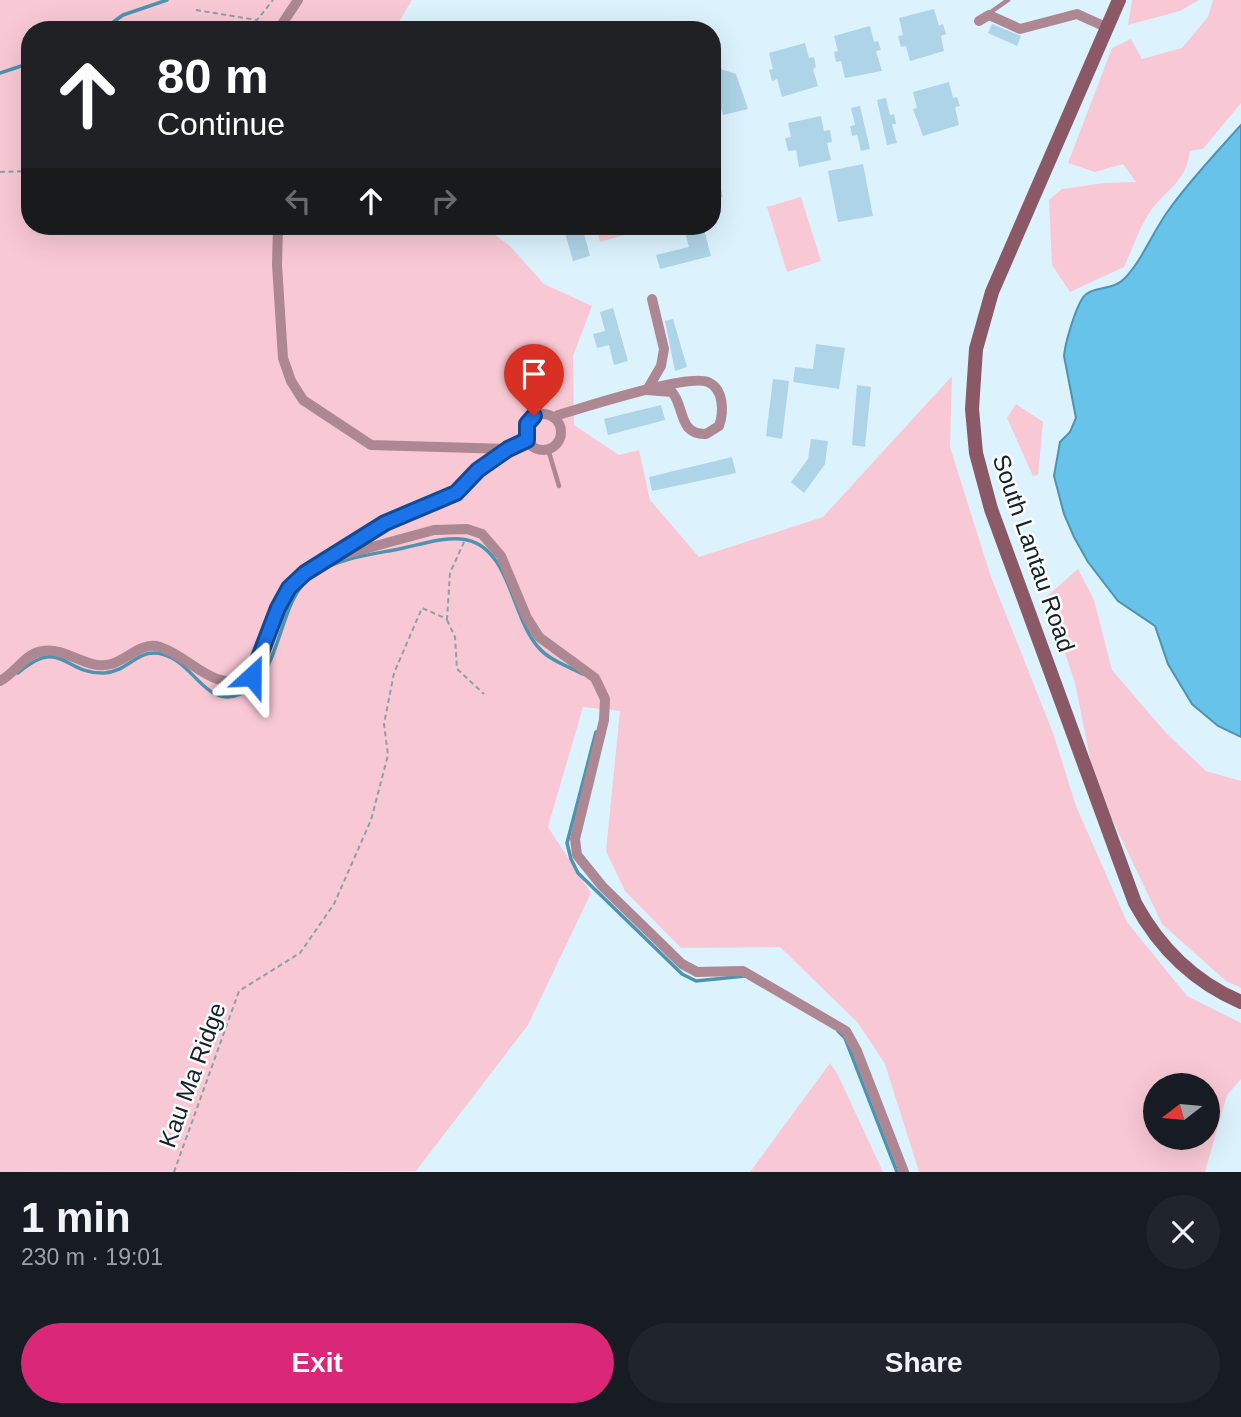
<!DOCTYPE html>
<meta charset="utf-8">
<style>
body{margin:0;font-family:Helvetica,sans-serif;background:#20242c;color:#f1f3f6;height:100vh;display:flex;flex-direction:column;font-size:26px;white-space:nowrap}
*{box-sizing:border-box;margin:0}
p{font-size:23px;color:#9ea1a6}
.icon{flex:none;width:38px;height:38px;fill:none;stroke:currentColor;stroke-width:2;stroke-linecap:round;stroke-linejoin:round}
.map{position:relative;height:1172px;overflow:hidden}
.details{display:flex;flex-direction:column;background:#171b24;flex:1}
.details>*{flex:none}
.guide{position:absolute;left:21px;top:21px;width:700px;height:214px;border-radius:28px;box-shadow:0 7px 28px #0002;background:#202124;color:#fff;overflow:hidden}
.needle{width:46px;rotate:254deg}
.tools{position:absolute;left:1143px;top:1073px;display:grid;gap:14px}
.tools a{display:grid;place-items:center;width:77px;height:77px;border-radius:50%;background:#171b24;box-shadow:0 7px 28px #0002;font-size:35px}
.pin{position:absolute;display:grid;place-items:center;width:60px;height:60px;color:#fff;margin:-72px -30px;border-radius:50% 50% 50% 0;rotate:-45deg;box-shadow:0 0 7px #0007}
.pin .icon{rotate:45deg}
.me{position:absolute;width:77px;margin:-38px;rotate:24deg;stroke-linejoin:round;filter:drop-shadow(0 0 5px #0008)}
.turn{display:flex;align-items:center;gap:24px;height:147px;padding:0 21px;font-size:32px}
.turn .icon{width:91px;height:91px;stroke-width:2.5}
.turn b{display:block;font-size:49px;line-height:60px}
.lanes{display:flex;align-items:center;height:66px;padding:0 21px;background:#0003;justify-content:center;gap:35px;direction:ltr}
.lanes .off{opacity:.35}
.round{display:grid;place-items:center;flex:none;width:74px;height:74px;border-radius:37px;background:#20242c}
.head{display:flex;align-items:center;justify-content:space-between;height:119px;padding:0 21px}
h1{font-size:42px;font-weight:600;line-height:52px}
.action{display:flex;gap:14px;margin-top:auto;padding:14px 21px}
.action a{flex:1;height:80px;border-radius:42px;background:#db2777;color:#fff;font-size:28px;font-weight:600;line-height:80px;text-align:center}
.action a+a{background:#20242c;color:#f1f3f6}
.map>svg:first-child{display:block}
</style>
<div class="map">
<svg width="1241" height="1172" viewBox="0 0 1241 1172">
<rect width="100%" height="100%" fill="#dcf3fe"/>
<g fill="#f8c9d5" fill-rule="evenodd">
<path d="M0,0h412l-18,30h-364v196h453l27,20 34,38 48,22 -19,50 1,69 45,30 20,-5 11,50 49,57 124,-40 129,-141 -2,71 40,127 63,159 23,73 51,116 60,74 54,27v56l-14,16 -22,77h-286l-34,-108 -27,-41 -78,-76 -99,1 -56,-57 -19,-40 14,-140 -37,-4 -35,120 43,66 -63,132 -112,146 -416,1zM1155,1085h53v53h-53z"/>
<polygon points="1132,0 1199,0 1180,11 1128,25"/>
<path d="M1213,0h28v103l-38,46 -13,2c-4,34 -27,39 -42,64 -10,16 -16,35 -24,52l-54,25 -18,-27 -3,-65 13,-11 42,-6 32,-1 -13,-18 -28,8 -27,-9 44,-115 19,-9 11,20 40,-11 26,-31z"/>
<polygon points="801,197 821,261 787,272 767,207"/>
<polygon points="596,226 651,226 652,227 600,242"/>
<polygon points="1016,404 1043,422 1038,475 1033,476 1007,418"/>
<polygon points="1078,569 1094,600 1112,670 1166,733 1206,771 1241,781 1241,988 1226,981 1162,924 1095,783 1075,683 1046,597"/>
<polygon points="830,1063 838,1075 883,1172 750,1172"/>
</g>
<path fill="#68c3ea" stroke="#4e93b0" stroke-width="2" d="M1241,125v612l-23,-11 -26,-22 -24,-40 -13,-38 -37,-25 -30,-39 -14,-25 -10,-23 -10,-38 6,-34 10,-10 6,-14 -12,-62c1,-13 11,-46 18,-57 8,-14 31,-8 42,-20 18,-18 28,-46 44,-68 22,-31 48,-58 73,-86z"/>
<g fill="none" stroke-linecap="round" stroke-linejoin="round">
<g stroke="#4e93b0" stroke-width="3.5">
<polyline points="102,30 123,15 167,0"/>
<polyline points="0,73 30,63"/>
<path d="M18,673c44,-37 44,1 86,0 27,-1 36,-32 68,-15 24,12 37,50 69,36 43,-19 35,-95 73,-120 23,-15 53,-19 80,-24 23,-4 51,-15 73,-10 43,9 45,78 71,107 11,13 29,19 45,27"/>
<polyline points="596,732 567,843 571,859 578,873 682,974 696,981 745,976"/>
<polyline points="838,1031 845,1038 897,1172"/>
</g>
</g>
<g fill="#aed4e7">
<polygon points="934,9 939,26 943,24 946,34 941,36 944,51 910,61 906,46 901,47 898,36 903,35 899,18"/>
<polygon points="992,24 1021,36 1017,46 988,33"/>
<polygon points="870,26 874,42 878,41 881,50 876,51 882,71 845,78 841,61 836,62 834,52 838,51 834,36"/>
<polygon points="805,43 809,58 814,57 816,67 813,69 818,86 782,97 777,79 772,81 769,70 773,69 769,53"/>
<polygon points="718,68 736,74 748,109 723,115 717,95 712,97 712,70"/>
<polygon points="949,82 953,98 957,97 960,106 955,107 959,125 923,136 913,109 917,108 913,92"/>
<polygon points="886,98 890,115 894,114 896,124 892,124 897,143 887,145 877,100"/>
<polygon points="860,106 870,149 861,151 857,135 852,136 850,126 855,125 851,108"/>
<polygon points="821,116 824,131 830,130 832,142 827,143 831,160 799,167 796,150 788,151 785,138 791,137 788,123"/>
<polygon points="863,164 873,216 838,222 828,171"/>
<polygon points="715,167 723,197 712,200 712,168"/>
<polygon points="563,226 582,226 590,256 573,261"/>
<polygon points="683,226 703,226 711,256 660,269 656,255 689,247"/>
<polygon points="613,308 628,361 614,365 609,345 597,348 593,334 605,331 600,312"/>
<polygon points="673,319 687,367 675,371 665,321"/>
<polygon points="816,344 845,348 839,389 793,382 795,367 813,369"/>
<polygon points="773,379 789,381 782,439 766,436"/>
<polygon points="857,385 871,387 865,447 852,445"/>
<polygon points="661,405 665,420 608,435 604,419"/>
<polygon points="811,439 828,441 825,464 804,493 791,482 808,459"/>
<polygon points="732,457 736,473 652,491 649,477"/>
</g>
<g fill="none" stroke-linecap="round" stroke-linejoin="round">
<g stroke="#8c9fa8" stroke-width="2" stroke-dasharray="5 3.5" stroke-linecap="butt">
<polyline points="196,10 257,20 273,0"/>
<polyline points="0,172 30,171"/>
<polyline points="447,620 455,637 457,669 484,694"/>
<polyline points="174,1172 239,991 300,953 334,904 371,820 388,755 384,724 394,673 422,608 447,619 450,573 464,542"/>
</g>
<g stroke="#ad8892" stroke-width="4.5">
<polyline points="988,14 1008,0"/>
<polyline points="548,449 559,486"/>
<polyline points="336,552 385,523 456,493 478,470 504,452"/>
</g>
<g stroke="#ad8892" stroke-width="10">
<polyline points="979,21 989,15 1020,29 1077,14 1108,28"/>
<polyline points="278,30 298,0"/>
<polyline points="278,226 277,265 283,358 291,381 303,400 371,445 508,449 527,440"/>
<polyline points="647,390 661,366 664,349 652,299"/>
<circle cx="543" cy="432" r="18"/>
<path d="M555,418l3,-3c25,-7 130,-42 150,-33 16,7 16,30 11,44l-13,8c-28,1 -21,-27 -34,-42l-25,-2"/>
<path d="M0,681c16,-8 25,-28 43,-30 24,-4 44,20 68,13 16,-4 31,-23 49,-17 35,12 51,47 92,29l26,-68 11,-20 35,-28 110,-30 33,-1 15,5 19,22 26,62 12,19 56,41 10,21 -1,21 -29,119 2,16 25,31 80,78 15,8 46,-1 103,60 11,20 47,121"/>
</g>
<path stroke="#8b5866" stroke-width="14" d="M1119,0l-127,292 -16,57 -4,60 4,44 15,56 144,394c24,44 59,79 106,99"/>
</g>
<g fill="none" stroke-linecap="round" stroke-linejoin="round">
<g stroke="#114b97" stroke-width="18">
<polyline id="route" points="252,676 278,608 289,588 305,573 385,523 456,493 478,470 508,449 527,440 527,424 534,416"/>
</g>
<use href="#route" stroke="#1a73e8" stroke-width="12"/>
</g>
<g text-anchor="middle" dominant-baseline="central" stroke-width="5" stroke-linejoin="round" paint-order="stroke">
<g font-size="24" fill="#132228" stroke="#fcfcfc">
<text transform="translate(1034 553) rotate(71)">South Lantau Road</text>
<text transform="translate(192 1075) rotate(-70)">Kau Ma Ridge</text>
</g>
</g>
</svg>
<div class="tools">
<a><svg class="needle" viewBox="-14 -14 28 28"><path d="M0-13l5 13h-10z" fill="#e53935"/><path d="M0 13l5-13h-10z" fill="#9ea1a6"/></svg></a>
</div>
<div class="pin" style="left:534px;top:416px;background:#d93025"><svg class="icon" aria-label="arrive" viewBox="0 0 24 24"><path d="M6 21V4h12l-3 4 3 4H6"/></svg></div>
<svg class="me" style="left:252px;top:676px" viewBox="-20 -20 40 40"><path d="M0-17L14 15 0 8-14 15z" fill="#1a73e8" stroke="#fff" stroke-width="4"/></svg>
<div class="guide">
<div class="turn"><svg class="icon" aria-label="ahead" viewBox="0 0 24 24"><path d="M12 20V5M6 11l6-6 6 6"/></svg><div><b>80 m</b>Continue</div></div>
<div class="lanes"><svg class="icon off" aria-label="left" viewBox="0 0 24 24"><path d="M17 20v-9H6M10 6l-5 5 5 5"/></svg><svg class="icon" aria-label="ahead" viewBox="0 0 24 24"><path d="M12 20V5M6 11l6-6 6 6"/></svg><svg class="icon off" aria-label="right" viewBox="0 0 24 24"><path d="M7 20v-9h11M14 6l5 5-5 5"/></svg></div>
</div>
</div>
<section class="details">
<div class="head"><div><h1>1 min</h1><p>230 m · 19:01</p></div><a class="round"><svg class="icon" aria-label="close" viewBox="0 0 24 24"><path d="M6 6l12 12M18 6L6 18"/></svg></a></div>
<div class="action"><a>Exit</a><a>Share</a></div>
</section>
